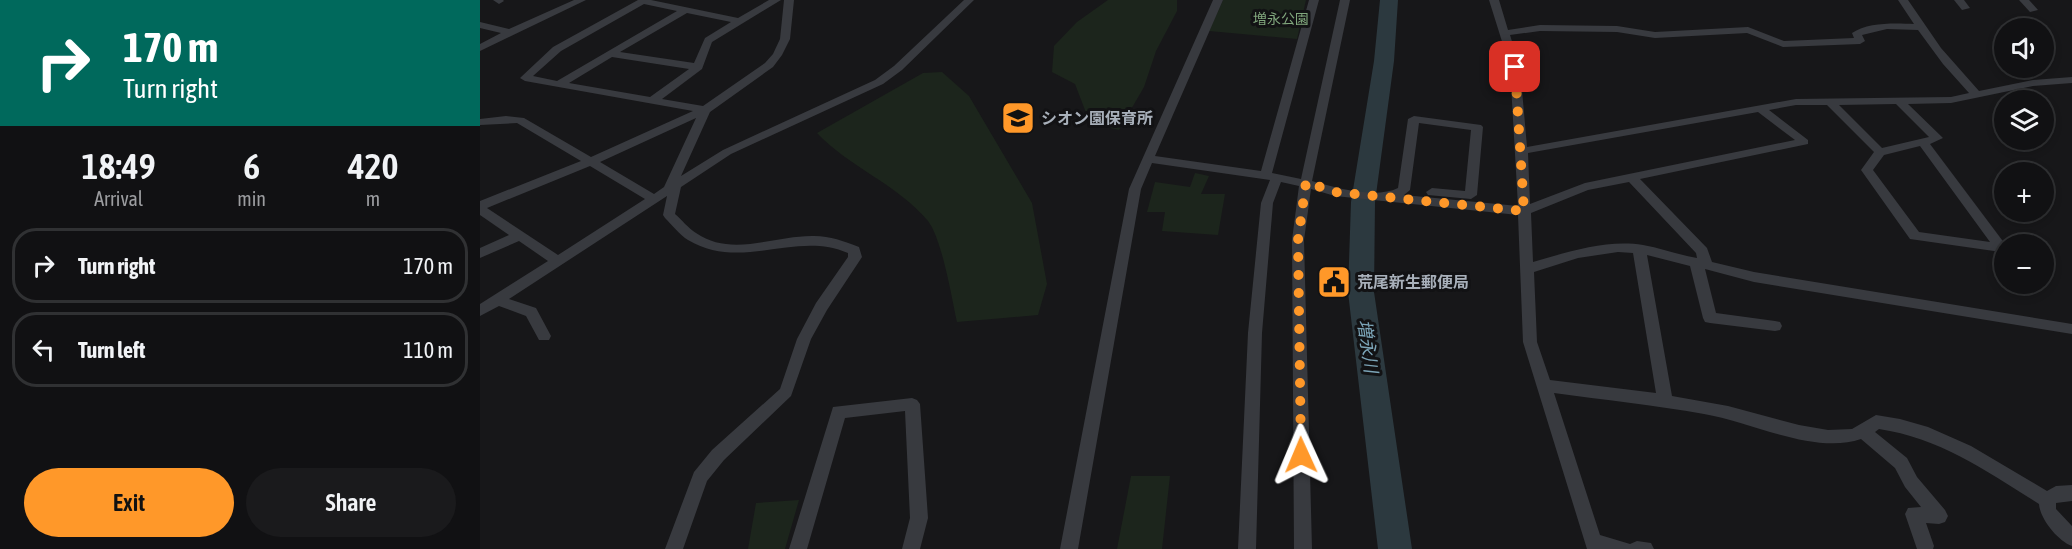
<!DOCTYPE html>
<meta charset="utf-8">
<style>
body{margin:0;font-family:"Asap Condensed","Noto Sans JP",sans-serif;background:#1a1a1c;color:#f1f3f6;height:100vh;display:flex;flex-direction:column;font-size:22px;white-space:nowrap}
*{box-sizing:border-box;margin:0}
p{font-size:20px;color:#9c9da0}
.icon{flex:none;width:33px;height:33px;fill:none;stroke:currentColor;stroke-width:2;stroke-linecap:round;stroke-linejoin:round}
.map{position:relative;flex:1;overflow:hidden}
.details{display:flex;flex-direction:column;background:#111113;width:480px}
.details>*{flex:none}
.guide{background:#00695c;color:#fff;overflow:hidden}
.controls{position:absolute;left:1514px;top:18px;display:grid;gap:12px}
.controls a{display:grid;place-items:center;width:60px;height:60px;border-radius:50%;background:#111113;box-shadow:0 3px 9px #0003,0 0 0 2px #303133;font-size:30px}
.pin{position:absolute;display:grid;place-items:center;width:51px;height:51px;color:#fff;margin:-26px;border-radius:12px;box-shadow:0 3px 9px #0006}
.me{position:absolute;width:66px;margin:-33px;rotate:359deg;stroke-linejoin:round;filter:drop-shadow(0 0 4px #0008)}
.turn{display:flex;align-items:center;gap:21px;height:126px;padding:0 24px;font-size:27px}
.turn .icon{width:78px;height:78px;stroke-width:2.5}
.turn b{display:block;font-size:42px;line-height:51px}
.eta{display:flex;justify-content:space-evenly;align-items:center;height:102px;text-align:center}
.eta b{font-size:36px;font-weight:600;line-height:42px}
.action{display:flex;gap:12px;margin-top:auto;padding:12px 24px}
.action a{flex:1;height:69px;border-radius:36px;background:#ff9829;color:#111;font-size:24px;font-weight:600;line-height:69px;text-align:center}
.action a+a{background:#1a1a1c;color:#f1f3f6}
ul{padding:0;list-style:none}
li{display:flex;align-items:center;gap:18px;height:75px;margin:0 12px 9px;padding:0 12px;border:3px solid #303133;border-radius:24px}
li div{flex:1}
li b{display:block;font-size:22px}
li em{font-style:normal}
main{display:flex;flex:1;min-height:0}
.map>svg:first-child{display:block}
</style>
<main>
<section class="details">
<div class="guide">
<div class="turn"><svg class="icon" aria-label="right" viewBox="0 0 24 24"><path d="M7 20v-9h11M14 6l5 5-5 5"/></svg><div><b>170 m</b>Turn right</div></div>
</div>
<div class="eta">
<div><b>18:49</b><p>Arrival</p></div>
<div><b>6</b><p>min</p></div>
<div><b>420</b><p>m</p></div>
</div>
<ul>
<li><svg class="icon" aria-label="right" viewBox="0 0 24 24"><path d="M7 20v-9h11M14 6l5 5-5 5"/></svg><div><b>Turn right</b></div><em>170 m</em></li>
<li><svg class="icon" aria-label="left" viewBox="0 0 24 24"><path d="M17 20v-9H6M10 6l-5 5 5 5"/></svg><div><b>Turn left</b></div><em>110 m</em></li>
</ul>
<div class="action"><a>Exit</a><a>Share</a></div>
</section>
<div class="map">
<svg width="1592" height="549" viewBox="0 0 1592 549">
<rect width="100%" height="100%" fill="#171719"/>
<g fill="#1c251c">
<polygon points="628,0 697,0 697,11 676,51 664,87 639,130 610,123 595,84 572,72 574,46 597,22"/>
<polygon points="743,0 826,0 817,39 729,31"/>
<path d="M462,72l27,24 63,107 15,81 -9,31 -81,7c-5,-23 -15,-83 -29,-101 -31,-37 -79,-54 -111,-88l106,-60z"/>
<polygon points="715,173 729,176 721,194 745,194 738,235 682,231 685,212 667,212 675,182 710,187"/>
<polygon points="651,476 690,476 682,549 637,549"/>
<polygon points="319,500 305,549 268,549 276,503"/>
</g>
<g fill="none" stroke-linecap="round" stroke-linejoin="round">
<polygon fill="#2c393f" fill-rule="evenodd" points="900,0 918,0 914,61 895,202 894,292 932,549 898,549 868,292 871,202 894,61"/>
<g fill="#383a3f" fill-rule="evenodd">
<polygon points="13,0 23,0 24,1 19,4"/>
<polygon points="94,0 106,0 0,51 0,44 21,33 0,28 0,22 29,29"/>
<path d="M158,0h13l87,18 31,-18h12l-69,42 -10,27 -40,30 41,7 62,-43 8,-9 7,-15 4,-39h10l-4,39 -8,16 -9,12 -63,45 -29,64 42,-26 152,-70 19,-14 70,-66h10l-72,70 -19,14 -152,70 -50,33 -6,27c7,6 13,14 21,19 36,25 79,2 118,3 17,0 29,5 45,11l3,10 -35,53 -16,29 -20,57 -67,64 -17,21 -24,68h-18l29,-77 18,-22 68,-61 17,-50 19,-36 32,-46v-4c-53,-23 -106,19 -160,-13 -8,-5 -16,-15 -23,-22l-2,-3 4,-19 -158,103 27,9 15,28 -2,4h-10l-13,-24 -27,-10 -19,10v-12l68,-43 -29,-20 -39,17v-10l29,-13 -29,-20v-14l101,-40 -64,-38 -37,2v-6l26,-3 18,2 67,39 102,-46 -168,-30 -5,-3 33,-31zM164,4l33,7 -120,70 -24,-5 28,-25zM207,13l44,9 -26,16 -11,25 -74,-11zM132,57l77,12 -39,28 -81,-14zM216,118l-32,69 -10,7 -54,-32zM110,166l55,33 -87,56 -71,-47z"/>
<path d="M733,0h10l-68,156 106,15 48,-171h10l-47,173 29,6 39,-179h10l-38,181c24,7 64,18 86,7l10,-69 6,-3 67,9 2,2 -6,68 -6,4 -43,-4 -2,-3 6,-4 33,3 6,-61 -52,-7 -9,67 -6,5 114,11 -8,-139 -21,-67h10l9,30 32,-5 77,1 38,6 93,-5 36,14 70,-3 -2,-5c16,-11 43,-10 62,-9l-16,-24h10l33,48 38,43 54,-11 39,-3v6l-39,3 -82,17 -43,1 35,34 -13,6 75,100 -1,8h-3l-91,-13 -49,-69 13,-18 -47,-47h-31l-27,5 39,30v4l-168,35 67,69 5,14 42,10 318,52v10l-318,-52 -49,-13 11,44 59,8 5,1 2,4 -2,4 -5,1 -65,-8 -5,-1 -2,-4 -13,-52 -43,-11 25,141 56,10 71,19 29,5 24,-1 24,-14 24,4 28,8 43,19 76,45 9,-5 16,-1v16l-16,2v6l16,17v20c-14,-5 -32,-27 -33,-42 -51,-32 -99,-66 -160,-75l-4,3 32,26 10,19 28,33 3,6 -3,6 -6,2 -13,-1 8,23 -1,3h-16l-12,-35 3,-6 13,-1 -16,-20 -10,-19 -34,-29c-46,16 -110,-17 -157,-25 -50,-9 -100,-14 -150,-21l46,142 30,9 7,-3 14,2 3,6h-67l-64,-207 -5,-127 -183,-19 -24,-7 -7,51 8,309h-18l-2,-309 7,-54 -18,-4 -8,21 -11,130 -6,216h-18l10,-216 13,-130 9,-23 -118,-17 -11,26 -63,360h-18l69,-360zM1407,29l31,1 25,34 26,29 -18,4 -155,2 -269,48 -7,-80 -10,-32 30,-4 77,1 38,6 92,-5 36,14 77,-3 5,-3 -3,-6zM1416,104l33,33 -47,11 -43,-43zM1278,112l37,28 -210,43 -55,21 -2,-51zM1440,146l70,96 -71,-10 -46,-62 11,-15zM1149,182l67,71 1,5c-18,-3 -36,-10 -54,-13 -36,-6 -75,7 -110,17l-2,-49 57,-23zM1138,252l15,1 23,140 -106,-13 -13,-38 -3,-70 44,-14z"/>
<polygon points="1474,0 1484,0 1490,8 1482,10"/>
<polygon points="1539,0 1549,0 1558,10 1550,12"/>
<polygon points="432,398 437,400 440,404 448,518 440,549 422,549 430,518 425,411 365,418 327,549 309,549 353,407"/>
</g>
</g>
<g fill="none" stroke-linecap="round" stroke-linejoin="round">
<polyline stroke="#ff9829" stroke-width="10" stroke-dasharray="0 18" points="821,455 818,240 826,182 855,192 1044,211 1035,67"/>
</g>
<defs>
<g id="school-square" transform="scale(1.725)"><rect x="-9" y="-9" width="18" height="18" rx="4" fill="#ff9829" stroke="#121214"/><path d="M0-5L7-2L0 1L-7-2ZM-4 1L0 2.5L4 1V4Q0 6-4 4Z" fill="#111"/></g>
<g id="civic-square" transform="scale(1.725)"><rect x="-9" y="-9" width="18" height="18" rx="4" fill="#ff9829" stroke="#121214"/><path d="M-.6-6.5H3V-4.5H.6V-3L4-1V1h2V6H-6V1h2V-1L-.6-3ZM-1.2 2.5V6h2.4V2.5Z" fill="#111"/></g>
</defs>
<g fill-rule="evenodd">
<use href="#school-square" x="538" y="118"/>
<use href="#civic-square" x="854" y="282"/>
</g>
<g text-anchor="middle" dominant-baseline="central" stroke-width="6" stroke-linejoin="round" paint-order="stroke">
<g font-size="14" fill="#81a77d" stroke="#121214">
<text x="801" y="19">増永公園</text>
</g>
<g font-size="16" font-weight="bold" fill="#a8b0ba" stroke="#121214" text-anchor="start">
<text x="561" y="118">シオン園保育所</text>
<text x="877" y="282">荒尾新生郵便局</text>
</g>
<g font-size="18" font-style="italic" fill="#7ca5b8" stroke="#121214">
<text transform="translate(888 346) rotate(82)">増永川</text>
</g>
</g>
</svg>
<div class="controls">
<a><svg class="icon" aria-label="sound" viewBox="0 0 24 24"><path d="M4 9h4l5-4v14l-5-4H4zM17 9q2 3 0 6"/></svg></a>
<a><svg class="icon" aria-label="layers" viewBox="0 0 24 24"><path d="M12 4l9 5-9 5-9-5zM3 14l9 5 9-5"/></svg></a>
<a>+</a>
<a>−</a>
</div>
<div class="pin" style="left:1035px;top:67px;background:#d93025"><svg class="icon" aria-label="arrive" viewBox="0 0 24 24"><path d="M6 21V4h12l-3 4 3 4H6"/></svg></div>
<svg class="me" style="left:821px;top:455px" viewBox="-20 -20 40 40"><path d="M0-17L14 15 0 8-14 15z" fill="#ff9829" stroke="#fff" stroke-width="4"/></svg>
</div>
</main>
